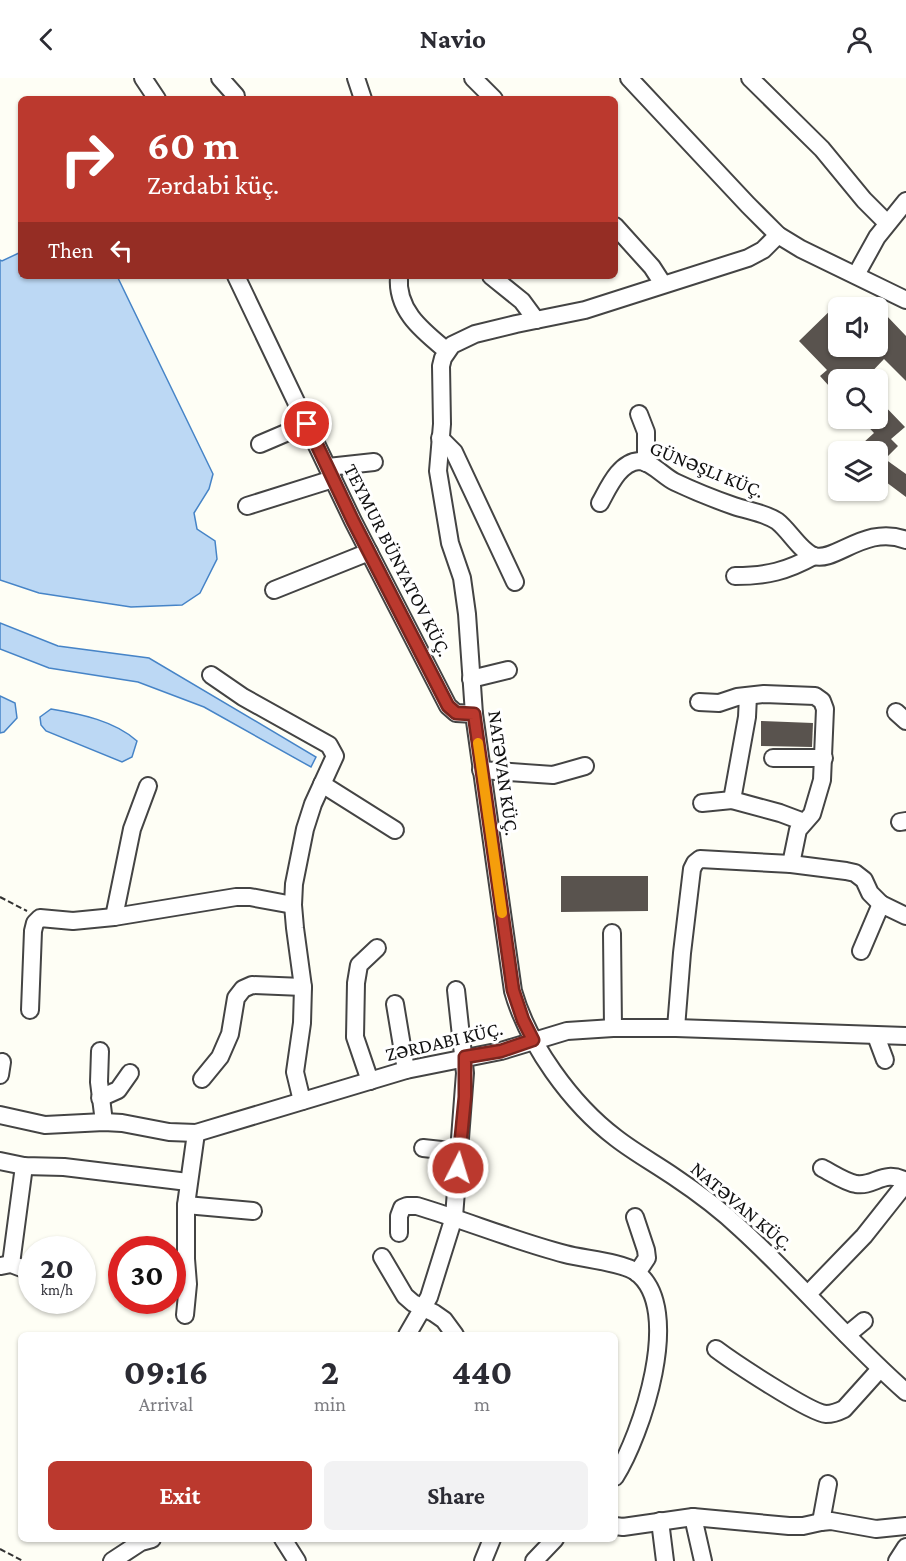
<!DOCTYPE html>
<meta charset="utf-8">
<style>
body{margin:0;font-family:"Crimson Pro",serif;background:#f2f2f3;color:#2b2b33;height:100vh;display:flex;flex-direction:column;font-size:22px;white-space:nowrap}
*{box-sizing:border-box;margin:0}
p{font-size:20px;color:#7c7c81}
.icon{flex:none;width:33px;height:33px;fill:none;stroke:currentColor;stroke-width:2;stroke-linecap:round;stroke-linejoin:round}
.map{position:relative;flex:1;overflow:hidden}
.side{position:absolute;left:18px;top:1254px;width:600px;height:210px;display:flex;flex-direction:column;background:#fff;border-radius:9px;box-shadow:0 2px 4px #0004}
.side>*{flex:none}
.hud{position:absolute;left:18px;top:18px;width:600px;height:183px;border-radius:9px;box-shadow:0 2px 4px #0004;background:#bb392e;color:#fff;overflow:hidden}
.controls{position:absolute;left:828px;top:219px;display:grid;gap:12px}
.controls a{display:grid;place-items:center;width:60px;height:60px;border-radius:9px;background:#fff;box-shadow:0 2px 4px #0004;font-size:30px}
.speed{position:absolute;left:18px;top:1158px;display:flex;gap:12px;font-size:30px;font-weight:700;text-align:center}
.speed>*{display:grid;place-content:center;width:78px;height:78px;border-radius:50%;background:#fff;box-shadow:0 2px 4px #0004;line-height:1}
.speed small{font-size:15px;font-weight:400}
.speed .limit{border:9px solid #d22;background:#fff;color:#111}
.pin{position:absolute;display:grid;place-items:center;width:51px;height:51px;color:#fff;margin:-26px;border:3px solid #fff;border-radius:50%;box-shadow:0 2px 6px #0007}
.me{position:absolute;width:66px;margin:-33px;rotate:5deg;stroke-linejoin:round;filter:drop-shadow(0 0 4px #0008)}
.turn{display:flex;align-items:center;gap:21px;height:126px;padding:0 30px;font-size:27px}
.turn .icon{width:78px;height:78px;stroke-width:2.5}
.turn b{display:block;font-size:42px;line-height:51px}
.then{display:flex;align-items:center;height:57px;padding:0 30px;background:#0003;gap:12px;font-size:22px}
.eta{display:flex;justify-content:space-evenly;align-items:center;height:102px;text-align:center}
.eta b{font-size:36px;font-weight:700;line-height:42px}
.primary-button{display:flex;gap:12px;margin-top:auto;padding:12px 30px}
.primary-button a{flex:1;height:69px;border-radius:9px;background:#bb392e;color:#fff;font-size:24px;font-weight:700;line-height:69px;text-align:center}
.primary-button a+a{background:#f2f2f3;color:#2b2b33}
header{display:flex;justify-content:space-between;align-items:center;height:78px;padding:0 30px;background:#fff;font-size:27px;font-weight:700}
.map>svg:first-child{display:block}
</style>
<header><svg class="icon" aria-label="back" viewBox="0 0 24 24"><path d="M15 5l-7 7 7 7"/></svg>Navio<svg class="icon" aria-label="person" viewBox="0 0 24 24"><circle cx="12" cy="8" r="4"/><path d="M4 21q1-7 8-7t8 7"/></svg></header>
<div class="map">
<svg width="906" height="1483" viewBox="0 0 906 1483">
<rect width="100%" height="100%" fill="#fefef5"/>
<g fill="#bcd8f4" stroke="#4684c7" stroke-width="1.5">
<polygon points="21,174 21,198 117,198 213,396 209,411 194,435 197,451 215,463 217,481 200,515 182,527 131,529 39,515 0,502 0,182 2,183"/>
<polygon points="0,545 58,568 149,580 316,679 311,689 204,629 138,604 49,590 0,571"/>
<polygon points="0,618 15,625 17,640 4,654 0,655"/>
<path d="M51,631c30,5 64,12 86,32l-5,16 -10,5 -76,-31 -5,-6 -1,-8z"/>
</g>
<g fill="#59534e">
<polygon points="838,225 838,268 878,268 878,243 885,236 906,258 906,303 884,281 864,302 838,302 838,318 820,298 827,292 799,263"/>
<polygon points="878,321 905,349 891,361 898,368 885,381 906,396 906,419 878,398 878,374 853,374 874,355 860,340 878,340"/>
<polygon points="761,643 813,645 812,669 761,668"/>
<polygon points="561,798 648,798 648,833 561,834"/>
</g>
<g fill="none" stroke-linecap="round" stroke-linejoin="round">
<g stroke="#444" stroke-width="20">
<g id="minor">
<polyline points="143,0 157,21"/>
<polyline points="220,0 236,18"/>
<polyline points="356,0 363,21"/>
<polyline points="473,0 494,21"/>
<polyline points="629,0 748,127 778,157 801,171 906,222"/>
<polyline points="750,0 822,71 864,122 887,145"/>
<polyline points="615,148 652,189 663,206"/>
<path d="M778,157l-15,15 -15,8 -163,52 -69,14 -41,10 -23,11 -9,13 -2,8 1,58 -4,47 12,72 12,35 5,36 7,100 39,277c15,53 58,113 103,147 18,14 38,25 57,38 24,16 47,33 68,53 57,52 107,112 165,163"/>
<polyline points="856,197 877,159 906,123"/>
<polyline points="236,198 353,443 448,628 456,635 474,636"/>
<path d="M399,198c-3,35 24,55 48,75"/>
<polyline points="491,198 522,223 536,242"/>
<polyline points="639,336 646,354 646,385"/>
<polyline points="440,360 454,374 515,504"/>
<polyline points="260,366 307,346"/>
<polyline points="328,389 374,384"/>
<path d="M600,425c8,-14 19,-41 39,-42 12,0 25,16 36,21 19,9 39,17 59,24 15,5 31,7 43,15 12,9 24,31 37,35 21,7 52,-32 92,-16"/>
<polyline points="247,428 333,401"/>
<path d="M735,498c32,0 52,-5 79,-20"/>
<polyline points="274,512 369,474"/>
<polyline points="211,597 243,619 329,667 335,678 313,726 305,751 294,806 293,827 295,850 303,909 302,945 295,994 302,1023"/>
<polyline points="471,601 508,592"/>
<polyline points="748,618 747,639 732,722 780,735 804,744"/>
<polyline points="699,624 719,625 737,619 764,616 815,618 822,623 825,631 822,702 812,736 798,752 791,786"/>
<polyline points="896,634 906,643"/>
<polyline points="773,680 824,680"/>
<polyline points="481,692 553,697 585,688"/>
<polyline points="322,706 395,752"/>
<polyline points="702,725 732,722"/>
<polyline points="900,744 906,743"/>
<polyline points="114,839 132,751 148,708"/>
<polyline points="612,855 613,950"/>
<polyline points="861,873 881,826 906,838"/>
<polyline points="395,926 406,992"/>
<polyline points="30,932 33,853 35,845 40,840 73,843 114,839 236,819 250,819 293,827"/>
<polyline points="676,950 682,875 692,791 695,785 700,781 791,786 846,793 855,795 864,802 870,815 881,826"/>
<polyline points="876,958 885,982"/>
<polyline points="100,973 99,1004 104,1044"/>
<polyline points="0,997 2,984"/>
<polyline points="202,1001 220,979 230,956 236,920 243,911 252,907 303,909"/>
<polyline points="370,1003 355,959 356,905 359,887 377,870"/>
<polyline points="100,1020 118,1012 130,995"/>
<polyline points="0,1037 45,1047 104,1044 122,1045 169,1054 196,1055 406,992 501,973 567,953 613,950 676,950 906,958"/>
<polyline points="423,1070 460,1074"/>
<polyline points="0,1083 24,1088 64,1089 188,1104"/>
<path d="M822,1090c10,5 23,14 34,16 19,3 27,-15 50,-3"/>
<polyline points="186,1127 253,1133"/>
<polyline points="635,1139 646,1172 647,1180 637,1195"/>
<path d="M399,1155v-17l3,-8 5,-2h10c50,15 98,35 148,48 18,5 57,8 71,18 49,36 5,164 -21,205"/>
<polyline points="382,1179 405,1218 413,1225 434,1235 444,1242 455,1257"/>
<polyline points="11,1186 24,1088"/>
<polyline points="1,1188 11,1186 32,1194"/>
<polyline points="808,1216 864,1158 906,1105"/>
<polyline points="185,1237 188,1206 186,1181 186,1127 196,1055"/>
<polyline points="407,1257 429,1219 454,1139 465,995 456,912"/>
<polyline points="847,1257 864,1243"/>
<path d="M716,1271c16,12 94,64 110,65 7,0 12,-2 18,-5l36,-40"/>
<polyline points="693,1439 703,1483"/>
<polyline points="660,1443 665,1483"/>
<polyline points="821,1444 828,1406"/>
<polyline points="615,1448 623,1449 693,1439 789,1448 803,1448 821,1444 831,1443 876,1451 906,1448"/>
<polyline points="283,1461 297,1483"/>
<polyline points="112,1483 141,1464 152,1461"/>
<polyline points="483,1483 492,1461"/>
<polyline points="534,1483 555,1461"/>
<polyline points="897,1483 906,1469"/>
</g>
</g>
<g stroke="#333" stroke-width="2" stroke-dasharray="6 3" stroke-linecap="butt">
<polyline points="0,819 27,833"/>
<polyline points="0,1471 23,1483"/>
</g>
<use href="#minor" stroke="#fff" stroke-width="16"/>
</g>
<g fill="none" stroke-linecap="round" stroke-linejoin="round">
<g stroke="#7a251e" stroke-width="15">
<polyline id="route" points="307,346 353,443 448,628 456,635 474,636 513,912 523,942 533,962 501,973 465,979 465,1019 458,1090"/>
</g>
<use href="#route" stroke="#bb392e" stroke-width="10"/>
<polyline stroke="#f59e0b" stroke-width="10" points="478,665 502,835"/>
</g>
<g text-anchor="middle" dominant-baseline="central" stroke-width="6" stroke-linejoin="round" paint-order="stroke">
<g font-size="20" fill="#111" stroke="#fff">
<text transform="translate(707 391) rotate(22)">GÜNƏŞLI KÜÇ.</text>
<text transform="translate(398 482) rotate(63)">TEYMUR BÜNYATOV KÜÇ.</text>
<text transform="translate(504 695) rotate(82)">NATƏVAN KÜÇ.</text>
<text transform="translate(444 963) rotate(-13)">ZƏRDABI KÜÇ.</text>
<text transform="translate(742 1128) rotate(40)">NATƏVAN KÜÇ.</text>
</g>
</g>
</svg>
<div class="controls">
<a><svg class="icon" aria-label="sound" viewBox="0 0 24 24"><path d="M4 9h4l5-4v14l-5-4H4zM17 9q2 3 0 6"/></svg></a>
<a><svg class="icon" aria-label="search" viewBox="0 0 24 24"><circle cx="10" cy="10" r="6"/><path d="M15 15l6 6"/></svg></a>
<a><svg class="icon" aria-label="layers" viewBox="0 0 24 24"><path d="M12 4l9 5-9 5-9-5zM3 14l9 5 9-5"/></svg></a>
</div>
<div class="speed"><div>20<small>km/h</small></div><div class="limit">30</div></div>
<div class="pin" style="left:307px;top:346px;background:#d93025"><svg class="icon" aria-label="arrive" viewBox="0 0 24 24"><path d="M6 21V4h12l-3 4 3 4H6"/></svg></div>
<svg class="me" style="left:458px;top:1090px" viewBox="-20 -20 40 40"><circle r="17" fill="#bb392e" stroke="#fff" stroke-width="3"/><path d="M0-11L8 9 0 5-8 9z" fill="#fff"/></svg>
<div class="hud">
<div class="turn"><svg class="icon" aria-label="right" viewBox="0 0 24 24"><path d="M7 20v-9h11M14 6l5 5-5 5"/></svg><div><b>60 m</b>Zərdabi küç.</div></div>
<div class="then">Then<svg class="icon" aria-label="left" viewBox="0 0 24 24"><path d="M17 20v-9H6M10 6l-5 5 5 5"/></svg></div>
</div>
<section class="side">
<div class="eta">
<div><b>09:16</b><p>Arrival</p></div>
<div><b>2</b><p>min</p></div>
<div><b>440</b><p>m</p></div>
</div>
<div class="primary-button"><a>Exit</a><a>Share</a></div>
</section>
</div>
